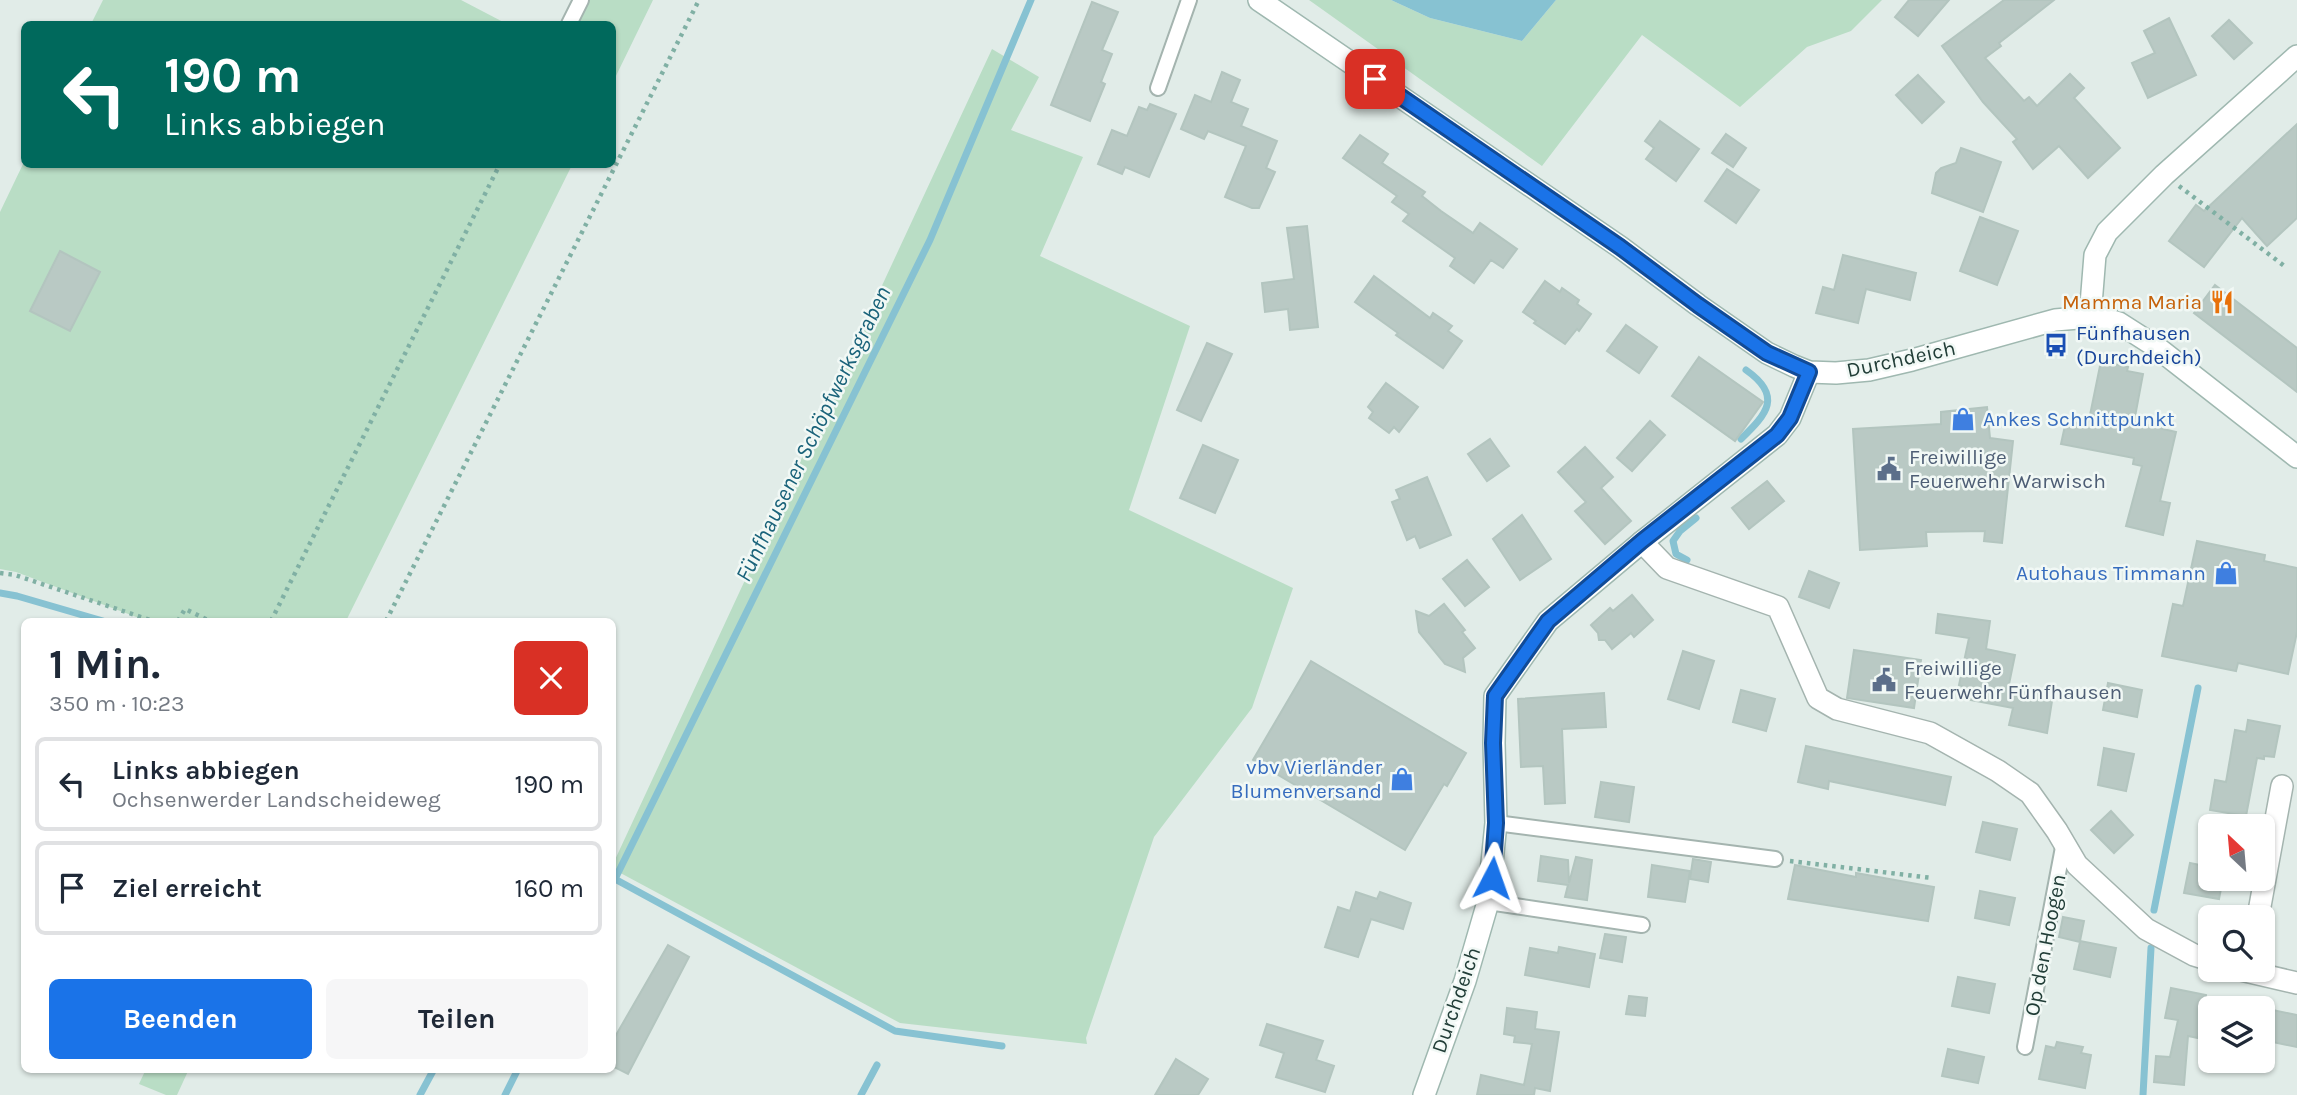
<!DOCTYPE html>
<html lang="de">
<meta charset="utf-8">
<style>
body{margin:0;font-family:Karla,sans-serif;background:#f6f6f7;color:#1f2937;height:100vh;display:flex;flex-direction:column;font-size:26px;white-space:nowrap}
*{box-sizing:border-box;margin:0}
p{font-size:23px;color:#747a83}
.icon{flex:none;width:38px;height:38px;fill:none;stroke:currentColor;stroke-width:2;stroke-linecap:round;stroke-linejoin:round}
.map{position:relative;flex:1;overflow:hidden}
.sheet{position:absolute;left:21px;top:618px;width:595px;height:455px;display:flex;flex-direction:column;background:#fff;border-radius:10px;box-shadow:0 2px 5px #0004}
.sheet>*{flex:none}
.hud{position:absolute;left:21px;top:21px;width:595px;height:147px;border-radius:10px;box-shadow:0 2px 5px #0004;background:#00695c;color:#fff;overflow:hidden}
.needle{width:46px;rotate:334deg}
.tools{position:absolute;left:2198px;top:814px;display:grid;gap:14px}
.tools a{display:grid;place-items:center;width:77px;height:77px;border-radius:10px;background:#fff;box-shadow:0 2px 5px #0004;font-size:35px}
.pin{position:absolute;display:grid;place-items:center;width:60px;height:60px;color:#fff;margin:-30px;border-radius:14px;box-shadow:0 4px 10px #0006}
.me{position:absolute;width:77px;margin:-38px;rotate:4deg;stroke-linejoin:round;filter:drop-shadow(0 0 5px #0008)}
.turn{display:flex;align-items:center;gap:24px;height:147px;padding:0 28px;font-size:32px}
.turn .icon{width:91px;height:91px;stroke-width:2.5}
.turn b{display:block;font-size:49px;line-height:60px}
.round{display:grid;place-items:center;flex:none;width:74px;height:74px;border-radius:10px;background:#f6f6f7}
.head{display:flex;align-items:center;justify-content:space-between;height:119px;padding:0 28px}
h1{font-size:42px;font-weight:700;line-height:52px}
.cta{display:flex;gap:14px;margin-top:auto;padding:14px 28px}
.cta a{flex:1;height:80px;border-radius:10px;background:#1a73e8;color:#fff;font-size:28px;font-weight:700;line-height:80px;text-align:center}
.cta a+a{background:#f6f6f7;color:#1f2937}
ul{padding:0;list-style:none}
li{display:flex;align-items:center;gap:21px;height:94px;margin:0 14px 10px;padding:0 14px;border:4px solid #e0e1e3;border-radius:10px}
li div{flex:1}
li b{display:block;font-size:26px}
li em{font-style:normal}
.map>svg:first-child{display:block}
</style>
<div class="map">
<svg width="2297" height="1095" viewBox="0 0 2297 1095">
<rect width="100%" height="100%" fill="#e1ece8"/>
<g fill="#b9ddc5">
<polygon points="103,0 461,0 507,24 91,24"/>
<polygon points="584,0 653,0 613,82 612,24 571,24"/>
<polygon points="1309,0 1391,0 1430,18 1522,41 1556,0 1882,0 1851,31 1807,47 1740,107 1642,35 1542,166"/>
<polygon points="992,49 1039,77 1011,130 1083,157 1040,256 1190,326 1129,510 1293,588 1252,708 1154,837 1086,1038 1087,1044 900,1023 613,869 613,864"/>
<polygon points="24,162 24,164 572,165 346,621 147,621 16,572 0,569 0,212"/>
<polygon points="146,1069 189,1069 177,1095 166,1095 139,1084"/>
</g>
<polygon fill="#87c2d2" points="1391,0 1556,0 1522,41 1430,18"/>
<g fill="none" stroke-linecap="round" stroke-linejoin="round">
<g stroke="#87c2d2" stroke-width="7">
<path d="M1741,439c26,-25 42,-43 5,-69"/>
<polyline points="1687,560 1676,554 1673,541 1680,531 1696,518"/>
<polyline points="0,593 17,596 103,621"/>
<polyline points="613,878 895,1031 1002,1046"/>
<polyline points="615,879 930,240 1031,0"/>
<polyline points="2154,910 2198,688"/>
<polyline points="420,1095 434,1069"/>
<polyline points="505,1095 518,1069"/>
<polyline points="861,1095 877,1065"/>
<polyline points="2143,1095 2151,948"/>
</g>
</g>
<g fill="#b9c9c4" stroke="#b3c5bf" stroke-width="2">
<polygon points="1909,0 1949,0 1918,36 1895,17"/>
<polygon points="2004,0 2054,0 1999,43 2001,46 1985,58 2024,101 2029,97 2037,106 2070,74 2084,88 2074,98 2120,148 2088,178 2059,146 2033,169 2013,142 2017,139 1983,102 1942,46"/>
<polygon points="1092,2 1118,12 1102,50 1112,54 1101,82 1105,84 1090,121 1051,105"/>
<polygon points="2169,18 2196,75 2148,98 2132,63 2155,53 2144,31"/>
<polygon points="2229,20 2252,43 2234,59 2212,36"/>
<polygon points="1222,72 1240,80 1231,102 1248,109 1241,126 1277,141 1266,168 1275,172 1259,208 1252,208 1225,197 1246,146 1208,131 1204,139 1181,129 1195,95 1211,102"/>
<polygon points="1918,75 1944,102 1922,123 1896,95"/>
<polygon points="1150,104 1176,114 1149,177 1125,167 1122,174 1098,164 1112,130 1127,136 1139,107 1147,110"/>
<polygon points="1660,121 1699,149 1676,181 1646,159 1654,148 1645,141"/>
<polygon points="2297,124 2297,218 2267,246 2242,218 2204,267 2169,241 2196,205 2204,211"/>
<polygon points="1726,134 1746,148 1733,167 1712,153"/>
<polygon points="1360,135 1388,154 1382,163 1425,192 1422,196 1441,211 1473,233 1480,223 1517,249 1503,268 1491,260 1474,283 1450,266 1455,258 1403,221 1409,214 1392,202 1397,196 1343,158"/>
<polygon points="1961,148 2001,162 1983,212 1932,193 1936,173 1941,168 1956,163"/>
<polygon points="1727,169 1759,190 1736,223 1705,201"/>
<polygon points="1980,217 2018,231 1997,285 1960,271"/>
<polygon points="1307,226 1318,327 1290,330 1288,309 1265,312 1262,283 1294,279 1287,228"/>
<polygon points="60,251 100,272 70,331 30,311"/>
<polygon points="1843,255 1916,273 1910,300 1866,289 1858,323 1816,313 1823,287 1834,290"/>
<polygon points="1374,276 1430,318 1433,313 1452,326 1448,331 1462,341 1443,368 1396,335 1398,333 1355,302"/>
<polygon points="1545,281 1560,292 1562,288 1579,300 1577,304 1591,314 1579,331 1577,329 1565,344 1534,323 1536,321 1523,312"/>
<polygon points="2215,285 2297,348 2297,392 2194,313"/>
<polygon points="1626,325 1657,347 1639,373 1607,351"/>
<polygon points="1207,343 1232,354 1201,421 1177,410"/>
<polygon points="1699,357 1763,402 1735,441 1672,396"/>
<polygon points="2101,361 2128,367 2127,371 2143,374 2134,422 2176,432 2160,501 2170,503 2163,535 2126,526 2142,466 2133,464 2134,458 2061,444 2066,421 2088,425"/>
<polygon points="1386,383 1418,407 1399,432 1394,427 1389,433 1369,418 1373,412 1368,407"/>
<polygon points="1987,407 1990,438 2013,441 2002,543 1984,541 1985,531 1926,532 1927,546 1860,550 1853,429 1941,424 1941,412"/>
<polygon points="1650,421 1665,435 1632,471 1617,458"/>
<polygon points="1490,439 1509,466 1487,481 1468,454"/>
<polygon points="1203,445 1238,460 1215,513 1180,498"/>
<polygon points="1585,447 1613,477 1601,488 1631,521 1605,544 1575,511 1586,502 1558,472"/>
<polygon points="1427,477 1451,535 1420,548 1415,536 1407,540 1392,502 1400,499 1396,490"/>
<polygon points="1767,481 1784,501 1749,529 1732,508"/>
<polygon points="1522,515 1551,559 1520,580 1493,539"/>
<polygon points="2197,541 2265,555 2264,561 2297,568 2297,632 2288,674 2238,663 2236,671 2162,656 2173,604 2183,606"/>
<polygon points="1467,560 1489,587 1465,606 1443,579"/>
<polygon points="1809,571 1839,583 1829,608 1799,597"/>
<polygon points="1632,595 1653,620 1634,637 1631,633 1612,649 1605,640 1599,640 1598,633 1591,625 1610,608 1613,611"/>
<polygon points="1444,604 1465,630 1462,632 1475,648 1463,658 1465,672 1445,664 1419,632 1416,611 1429,616"/>
<polygon points="1938,614 1990,621 1986,649 2015,655 2008,689 2033,694 2040,691 2048,694 2052,701 2047,733 2009,725 2013,708 1960,698 1962,686 1959,685 1969,638 1936,633"/>
<polygon points="1854,650 1921,660 1914,708 1847,698"/>
<polygon points="1683,651 1714,661 1699,709 1668,699"/>
<polygon points="1311,661 1466,753 1447,786 1444,784 1405,850 1253,760"/>
<polygon points="2108,683 2142,690 2137,717 2103,710"/>
<polygon points="1741,690 1775,699 1766,731 1733,722"/>
<polygon points="1604,693 1606,727 1562,729 1565,803 1545,804 1543,766 1521,767 1518,699"/>
<polygon points="2248,720 2280,726 2274,757 2264,756 2264,759 2257,758 2246,816 2210,810 2215,780 2226,782 2235,730 2246,732"/>
<polygon points="1806,746 1951,777 1945,805 1829,781 1828,789 1798,782"/>
<polygon points="2104,748 2134,754 2126,791 2098,785"/>
<polygon points="1601,782 1634,787 1629,822 1595,817"/>
<polygon points="2111,811 2133,835 2114,853 2091,830"/>
<polygon points="1983,822 2017,829 2010,860 1976,852"/>
<polygon points="1541,856 1568,860 1569,883 1576,857 1592,860 1587,900 1565,897 1568,885 1538,881"/>
<polygon points="1693,859 1711,862 1708,882 1690,879"/>
<polygon points="2190,863 2210,867 2210,878 2223,878 2219,899 2184,893"/>
<polygon points="1652,865 1690,871 1685,902 1648,897"/>
<polygon points="1795,865 1856,877 1856,873 1934,887 1928,921 1788,899"/>
<polygon points="1980,891 2015,898 2009,925 1975,918"/>
<polygon points="1356,892 1377,899 1380,892 1411,903 1403,929 1371,919 1358,957 1325,947 1338,907 1350,911"/>
<polygon points="2063,917 2084,921 2080,941 2116,948 2110,977 2074,969 2080,942 2059,937"/>
<polygon points="1605,934 1626,937 1622,962 1600,958"/>
<polygon points="668,945 689,957 628,1074 612,1066 612,1042"/>
<polygon points="1559,947 1595,954 1589,987 1525,975 1530,948 1558,953"/>
<polygon points="1958,977 1995,984 1989,1013 1952,1006"/>
<polygon points="2171,988 2206,995 2198,1038 2188,1036 2184,1085 2154,1082 2156,1056 2170,1057 2178,1020 2165,1018"/>
<polygon points="1629,996 1647,998 1645,1016 1626,1014"/>
<polygon points="1507,1008 1537,1012 1535,1029 1559,1032 1550,1091 1535,1088 1534,1095 1477,1095 1481,1075 1524,1085 1532,1044 1514,1042 1515,1036 1504,1034"/>
<polygon points="2263,1008 2297,1015 2297,1047 2263,1040"/>
<polygon points="1267,1024 1323,1041 1316,1060 1334,1066 1325,1092 1276,1077 1284,1053 1260,1045"/>
<polygon points="2057,1042 2083,1047 2081,1053 2091,1055 2085,1088 2039,1079 2046,1046 2055,1048"/>
<polygon points="1948,1049 1984,1057 1978,1083 1942,1076"/>
<polygon points="1176,1059 1208,1079 1198,1095 1155,1095"/>
</g>
<g fill="none" stroke-linecap="round" stroke-linejoin="round">
<g stroke="#a4b4af" stroke-width="18">
<g id="lane">
<polyline points="569,24 581,0"/>
<polyline points="1158,88 1189,0"/>
<polyline points="1496,823 1775,859"/>
<polyline points="1488,902 1642,925"/>
<polyline points="2025,1047 2064,842"/>
</g>
</g>
<g stroke="#a4b4af" stroke-width="24">
<g id="street">
<polyline points="1642,542 1667,568 1778,607 1818,698 1837,709 1930,733 1998,771 2030,793 2057,831 2077,865 2146,929 2194,955 2210,960"/>
<polyline points="2258,917 2282,786"/>
<polyline points="2241,970 2297,983"/>
</g>
</g>
<g stroke="#9fb8b0" stroke-width="24">
<g id="secondary">
<polyline points="1259,0 1620,247 1698,305 1767,353 1794,366 1809,372 1836,373 1869,370 1912,360 2055,320 2090,317 2106,319 2119,323 2155,346 2297,457"/>
<polyline points="2090,317 2095,255 2107,232 2164,175 2297,56"/>
<polyline points="1424,1095 1465,981 1488,902 1496,823 1494,743 1495,696 1548,621 1642,542 1777,435 1790,418 1809,372"/>
</g>
</g>
<g stroke="#80b0a4" stroke-width="4.5" stroke-dasharray="3.5 5" stroke-linecap="butt">
<polyline points="2179,186 2287,268"/>
<polyline points="0,573 15,575 153,621"/>
<polyline points="178,621 185,609 210,621"/>
<polyline points="271,621 500,164"/>
<polyline points="386,621 699,0"/>
<polyline points="1790,861 1932,878"/>
</g>
<use href="#lane" stroke="#fff" stroke-width="14"/>
<use href="#street" stroke="#fff" stroke-width="21"/>
<use href="#secondary" stroke="#fff" stroke-width="21"/>
</g>
<g fill="none" stroke-linecap="round" stroke-linejoin="round">
<g stroke="#114b97" stroke-width="18">
<polyline id="route" points="1375,79 1620,247 1698,305 1767,353 1809,372 1790,418 1777,435 1642,541 1548,621 1495,696 1493,743 1496,823 1492,878"/>
</g>
<use href="#route" stroke="#1a73e8" stroke-width="12"/>
</g>
<defs>
<g id="restaurant-bare" transform="scale(1.89)"><path d="M-5-6h1v4h1v-4h1v4h1v-4h1v5L-1.5 .5V6h-2V.5L-5-1ZM5-6V6H3V1.5H1.5Q1.5-4 5-6Z" fill="#e8710a" stroke="#f1f8f5" stroke-width="2.5" paint-order="stroke"/></g>
<g id="bus-bare" transform="scale(1.89)"><path d="M-5-6H5V4H4V6H2V4H-2V6H-4V4H-5ZM-3.5-4V0h7V-4ZM-3.5 1.2v1.5H-2V1.2ZM2 1.2v1.5H3.5V1.2Z" fill="#1a4fb4" stroke="#f1f8f5" stroke-width="2.5" paint-order="stroke"/></g>
<g id="shop-bare" transform="scale(1.89)"><path d="M-5-2.5h2.3a2.7 3.5 0 0 1 5.4 0H5L5.5 6h-11ZM-1.5-2.5h3a1.5 2.3 0 0 0-3 0Z" fill="#3f7fe0" stroke="#f1f8f5" stroke-width="2.5" paint-order="stroke"/></g>
<g id="civic-bare" transform="scale(1.89)"><path d="M-.6-6.5H3V-4.5H.6V-3L4-1V1h2V6H-6V1h2V-1L-.6-3ZM-1.2 2.5V6h2.4V2.5Z" fill="#5c6f8a" stroke="#f1f8f5" stroke-width="2.5" paint-order="stroke"/></g>
</defs>
<g fill-rule="evenodd">
<use href="#restaurant-bare" x="2222" y="302"/>
<use href="#bus-bare" x="2056" y="345"/>
<use href="#shop-bare" x="1963" y="419"/>
<use href="#civic-bare" x="1889" y="469"/>
<use href="#shop-bare" x="2226" y="573"/>
<use href="#civic-bare" x="1884" y="680"/>
<use href="#shop-bare" x="1402" y="779"/>
</g>
<g text-anchor="middle" dominant-baseline="central" stroke-width="5" stroke-linejoin="round" paint-order="stroke">
<g font-size="21" fill="#c56008" stroke="#f1f8f5" text-anchor="end">
<text x="2202" y="302">Mamma Maria</text>
</g>
<g font-size="21" fill="#164399" stroke="#f1f8f5" text-anchor="start">
<text x="2076" y="333">Fünfhausen<tspan x="2076" dy="24">(Durchdeich)</tspan></text>
</g>
<g font-size="21" fill="#213d37" stroke="#f1f8f5">
<text transform="translate(1901 359) rotate(-12)">Durchdeich</text>
<text transform="translate(2045 945) rotate(-79)">Op den Hoogen</text>
<text transform="translate(1456 1000) rotate(-71)">Durchdeich</text>
</g>
<g font-size="21" fill="#366cbe" stroke="#f1f8f5" text-anchor="end">
<text x="1983" y="419" text-anchor="start">Ankes Schnittpunkt</text>
<text x="2206" y="573">Autohaus Timmann</text>
<text x="1382" y="767">vbv Vierländer<tspan x="1382" dy="24">Blumenversand</tspan></text>
</g>
<g font-size="21" fill="#4e5e75" stroke="#f1f8f5" text-anchor="start">
<text x="1909" y="457">Freiwillige<tspan x="1909" dy="24">Feuerwehr Warwisch</tspan></text>
<text x="1904" y="668">Freiwillige<tspan x="1904" dy="24">Feuerwehr Fünfhausen</tspan></text>
</g>
<g font-size="23" font-style="italic" fill="#1a637a" stroke="#f1f8f5">
<text transform="translate(813 434) rotate(-64)">Fünfhausener Schöpfwerksgraben</text>
</g>
</g>
</svg>
<div class="tools">
<a><svg class="needle" viewBox="-14 -14 28 28"><path d="M0-13l5 13h-10z" fill="#e53935"/><path d="M0 13l5-13h-10z" fill="#747a83"/></svg></a>
<a><svg class="icon" aria-label="search" viewBox="0 0 24 24"><circle cx="10" cy="10" r="6"/><path d="M15 15l6 6"/></svg></a>
<a><svg class="icon" aria-label="layers" viewBox="0 0 24 24"><path d="M12 4l9 5-9 5-9-5zM3 14l9 5 9-5"/></svg></a>
</div>
<div class="pin" style="left:1375px;top:79px;background:#d93025"><svg class="icon" aria-label="arrive" viewBox="0 0 24 24"><path d="M6 21V4h12l-3 4 3 4H6"/></svg></div>
<svg class="me" style="left:1492px;top:878px" viewBox="-20 -20 40 40"><path d="M0-17L14 15 0 8-14 15z" fill="#1a73e8" stroke="#fff" stroke-width="4"/></svg>
<div class="hud">
<div class="turn"><svg class="icon" aria-label="left" viewBox="0 0 24 24"><path d="M17 20v-9H6M10 6l-5 5 5 5"/></svg><div><b>190 m</b>Links abbiegen</div></div>
</div>
<section class="sheet">
<div class="head"><div><h1>1 Min.</h1><p>350 m · 10:23</p></div><a class="round" style="background:#d93025;color:#fff"><svg class="icon" aria-label="close" viewBox="0 0 24 24"><path d="M6 6l12 12M18 6L6 18"/></svg></a></div>
<ul>
<li><svg class="icon" aria-label="left" viewBox="0 0 24 24"><path d="M17 20v-9H6M10 6l-5 5 5 5"/></svg><div><b>Links abbiegen</b><p>Ochsenwerder Landscheideweg</p></div><em>190 m</em></li>
<li><svg class="icon" aria-label="arrive" viewBox="0 0 24 24"><path d="M6 21V4h12l-3 4 3 4H6"/></svg><div><b>Ziel erreicht</b></div><em>160 m</em></li>
</ul>
<div class="cta"><a>Beenden</a><a>Teilen</a></div>
</section>
</div>
